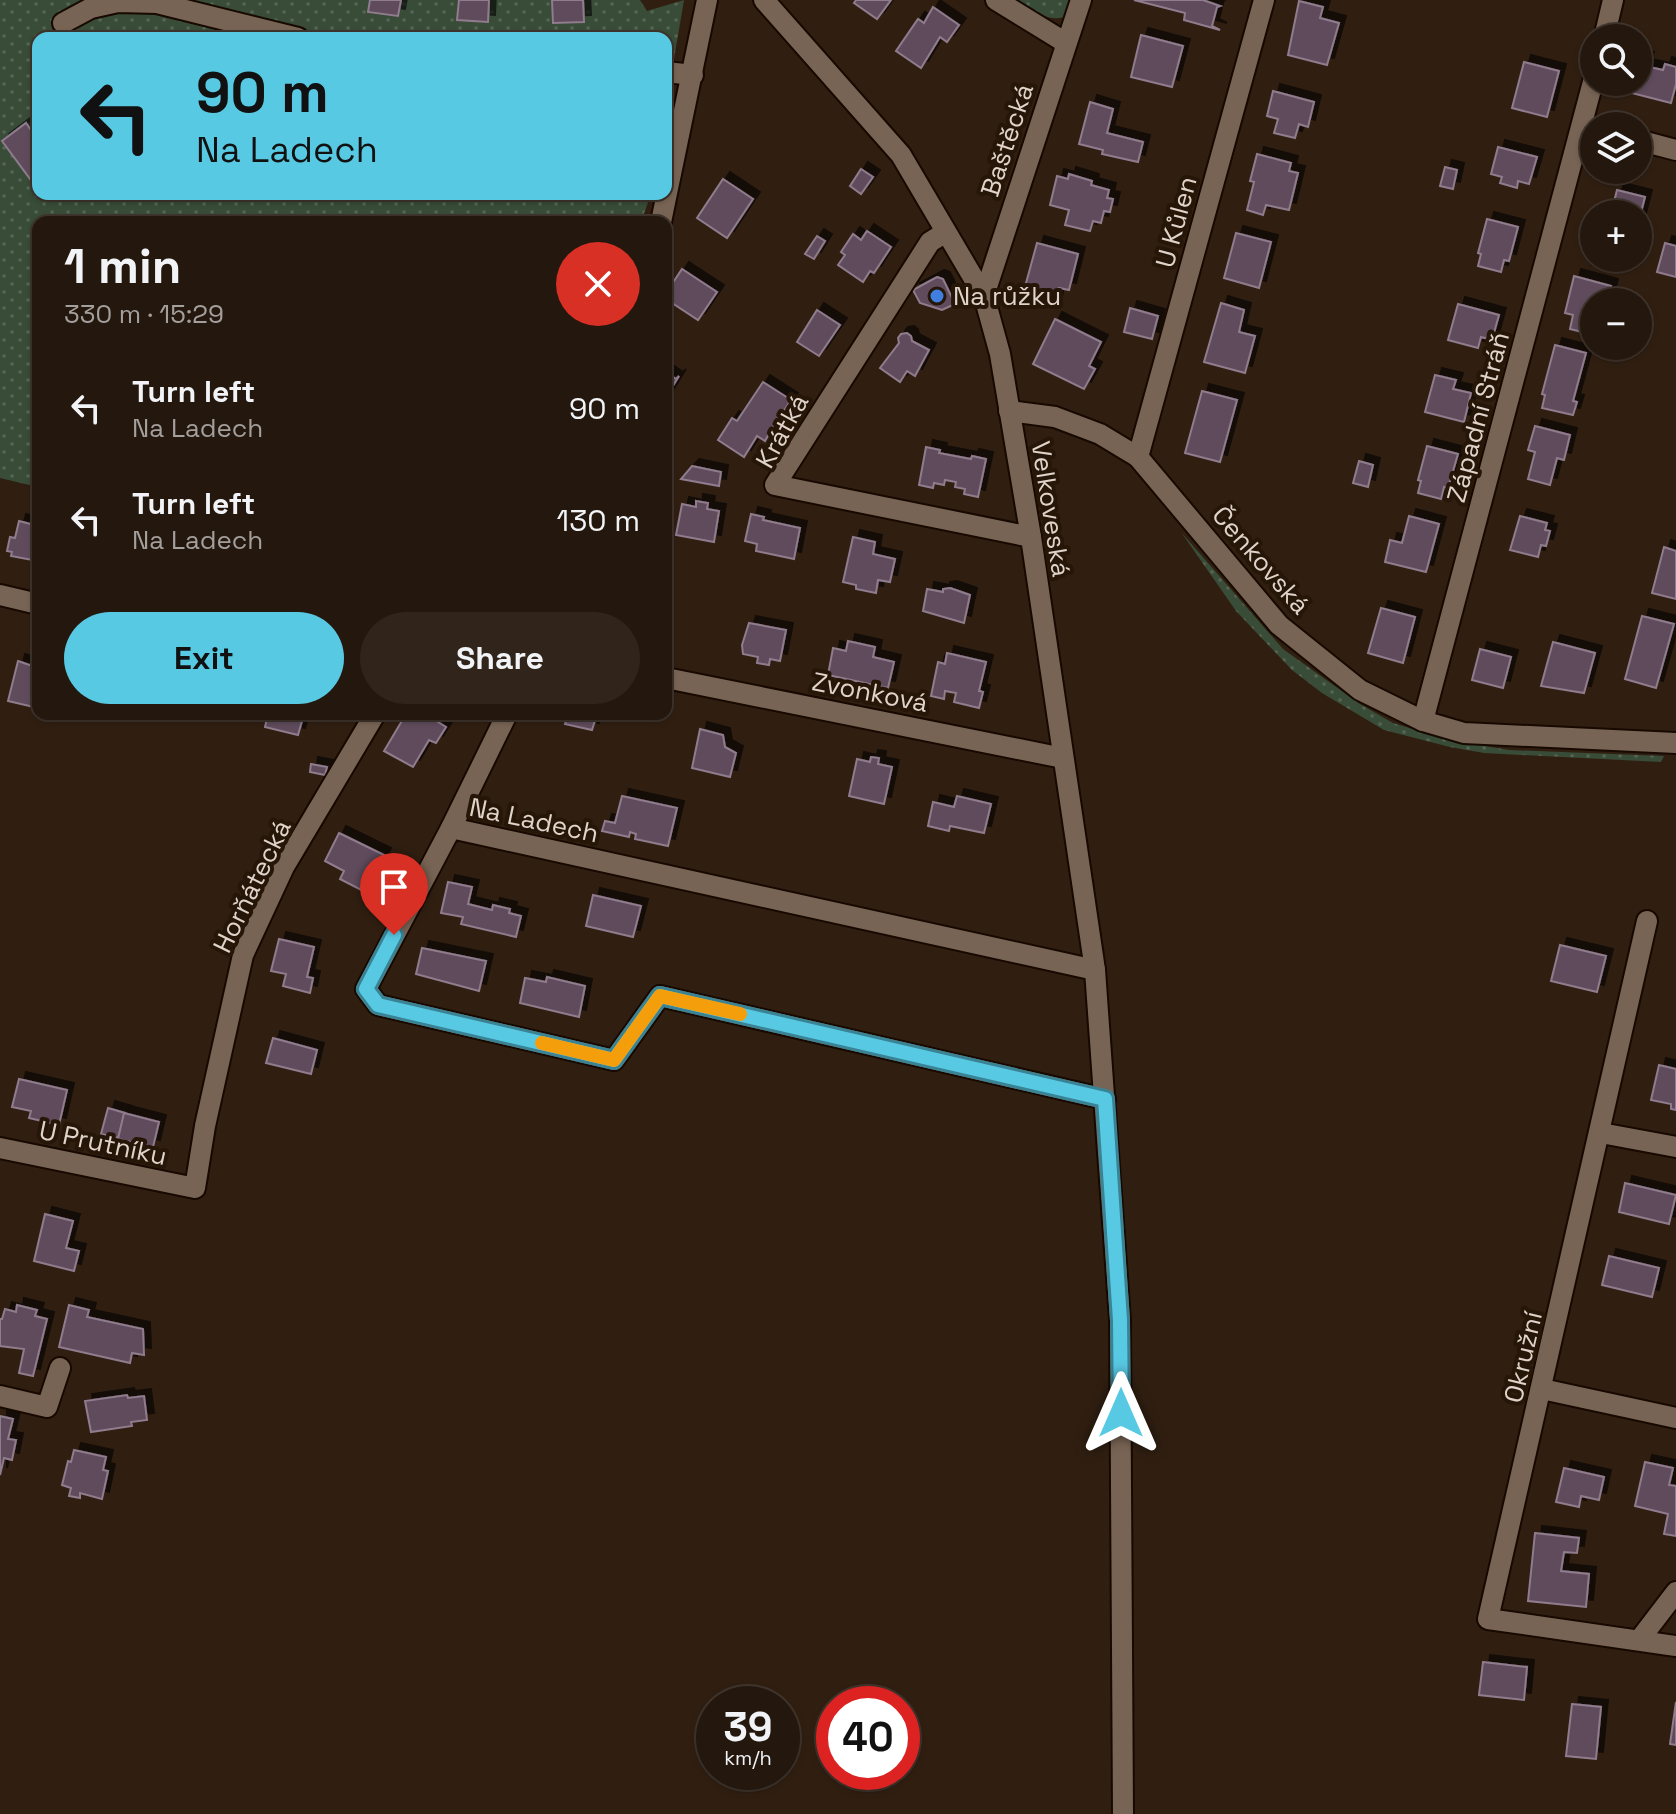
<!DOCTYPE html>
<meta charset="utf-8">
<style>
body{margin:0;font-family:"Space Grotesk",sans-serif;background:#30241b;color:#f1f3f6;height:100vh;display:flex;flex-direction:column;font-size:30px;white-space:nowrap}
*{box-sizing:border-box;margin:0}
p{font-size:26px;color:#a39f9d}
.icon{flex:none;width:44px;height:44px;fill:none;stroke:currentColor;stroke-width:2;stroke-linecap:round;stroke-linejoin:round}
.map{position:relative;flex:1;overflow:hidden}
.sheet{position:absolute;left:32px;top:216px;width:640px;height:504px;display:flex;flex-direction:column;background:#24170d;border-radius:16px;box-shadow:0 2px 6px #0004,0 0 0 2px #41362e}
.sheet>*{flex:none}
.guide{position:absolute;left:32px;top:32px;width:640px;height:168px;border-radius:16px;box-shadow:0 2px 6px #0004,0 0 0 2px #41362e;background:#58c9e3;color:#111;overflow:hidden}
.fabs{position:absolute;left:1580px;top:24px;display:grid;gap:16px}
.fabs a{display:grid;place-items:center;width:72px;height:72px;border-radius:50%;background:#24170d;box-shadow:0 2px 6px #0004,0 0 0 2px #41362e;font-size:40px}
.speed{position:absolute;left:696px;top:1686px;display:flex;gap:16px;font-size:40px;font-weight:700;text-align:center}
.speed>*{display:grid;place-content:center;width:104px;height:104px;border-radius:50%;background:#24170d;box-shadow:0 2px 6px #0004,0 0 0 2px #41362e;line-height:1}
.speed small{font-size:20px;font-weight:400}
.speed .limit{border:12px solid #d22;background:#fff;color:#111}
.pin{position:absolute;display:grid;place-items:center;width:68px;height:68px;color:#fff;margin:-82px -34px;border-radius:50% 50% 50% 0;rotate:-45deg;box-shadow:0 0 8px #0007}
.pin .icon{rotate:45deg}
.me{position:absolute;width:88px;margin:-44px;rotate:0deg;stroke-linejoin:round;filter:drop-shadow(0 0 6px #0008)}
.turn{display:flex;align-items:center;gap:28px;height:168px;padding:0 32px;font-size:36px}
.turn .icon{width:104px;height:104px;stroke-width:2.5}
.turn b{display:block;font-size:56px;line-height:68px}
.round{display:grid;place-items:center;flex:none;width:84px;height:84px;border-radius:42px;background:#30241b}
.summary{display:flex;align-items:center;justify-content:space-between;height:136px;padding:0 32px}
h1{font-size:48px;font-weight:800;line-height:60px}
.primary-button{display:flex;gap:16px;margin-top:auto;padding:16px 32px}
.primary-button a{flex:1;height:92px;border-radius:48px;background:#58c9e3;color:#111;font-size:32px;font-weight:800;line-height:92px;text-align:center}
.primary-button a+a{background:#30241b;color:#f1f3f6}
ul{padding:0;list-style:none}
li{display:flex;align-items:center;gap:24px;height:112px;padding:0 32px}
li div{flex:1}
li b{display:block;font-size:30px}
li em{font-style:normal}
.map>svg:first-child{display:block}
</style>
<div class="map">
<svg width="1676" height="1814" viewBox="0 0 1676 1814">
<defs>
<pattern id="grass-dots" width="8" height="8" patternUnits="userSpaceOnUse" patternTransform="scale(2)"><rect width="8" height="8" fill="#384c37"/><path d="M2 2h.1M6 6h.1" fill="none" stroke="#546553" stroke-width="1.8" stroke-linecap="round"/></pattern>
<filter id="shadow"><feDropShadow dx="7" dy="-7" stdDeviation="0" flood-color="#0009"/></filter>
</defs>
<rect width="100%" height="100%" fill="#301f11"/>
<g fill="url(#grass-dots)">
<polygon points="0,0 640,0 647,11 684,0 666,106 666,38 38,38 38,194 651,194 641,222 38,222 38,487 0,478"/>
<path d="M1017,0h56l-4,15c-20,10 -35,-5 -52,-15z"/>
<polygon points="1181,532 1283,649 1360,704 1393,723 1449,740 1509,750 1664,756 1661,762 1484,753 1450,747 1384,730 1322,693 1292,670 1236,611"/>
</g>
<g fill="#5e4b5b" stroke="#8f7b8d" stroke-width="2" filter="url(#shadow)">
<polygon points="370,0 401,0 398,16 368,12"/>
<polygon points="459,0 489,0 488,22 457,20"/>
<polygon points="552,0 583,0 584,22 553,23"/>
<polygon points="856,0 891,0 877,19 854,3"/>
<polygon points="1134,0 1203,0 1220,6 1217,7 1212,26 1220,30 1184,20 1185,13"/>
<polygon points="1299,1 1323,7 1320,18 1339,23 1327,65 1288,55"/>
<polygon points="933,7 959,25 947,42 940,37 921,68 896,51 918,19 924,23"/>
<polygon points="1141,35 1183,46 1172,87 1131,77"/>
<polygon points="1638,57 1647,59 1645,66 1663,70 1665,64 1676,67 1676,84 1671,103 1624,91 1626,82 1638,82"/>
<polygon points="1524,62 1559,71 1547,117 1512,108"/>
<polygon points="1273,91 1314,102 1308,127 1299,124 1295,138 1274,133 1278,119 1267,116"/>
<polygon points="1090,102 1113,109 1107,133 1143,142 1138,162 1102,154 1103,150 1079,144"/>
<polygon points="26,123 33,133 38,129 38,179 33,183 2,141"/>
<polygon points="1498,147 1537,157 1529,184 1518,181 1517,188 1500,183 1502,177 1491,174"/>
<polygon points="1257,154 1291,163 1289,171 1298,173 1289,210 1266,205 1263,215 1247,210 1254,182 1250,181"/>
<polygon points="1445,167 1457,170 1453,189 1440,186"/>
<polygon points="861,169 873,177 861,194 850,186"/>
<polygon points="1069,174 1092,181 1091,185 1109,190 1107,198 1113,199 1110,212 1104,211 1101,223 1093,221 1090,231 1065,225 1069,210 1050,205 1057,176 1068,179"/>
<polygon points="723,179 753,199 727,238 697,218"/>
<polygon points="1617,190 1645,197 1638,224 1638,214 1611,214"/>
<polygon points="1487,219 1518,227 1509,261 1504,260 1501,272 1478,266 1481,254 1478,253"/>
<polygon points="867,231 891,247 874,273 870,271 863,282 838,265 845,255 841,252 853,234 861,240"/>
<polygon points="1236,233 1271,242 1259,288 1224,278"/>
<polygon points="817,236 825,241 814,259 805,254"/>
<polygon points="1037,243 1078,254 1069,290 1059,288 1055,303 1023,294"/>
<polygon points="1665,243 1676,246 1676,277 1657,272"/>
<polygon points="682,269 717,292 698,320 666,299 666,293"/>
<polygon points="1574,276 1611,286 1607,302 1594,302 1594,335 1570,329 1573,315 1565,313"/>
<polygon points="937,277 943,279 955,304 942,310 920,303 913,290"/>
<polygon points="1221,303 1244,310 1239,332 1255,336 1245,373 1204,362"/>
<polygon points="1458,304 1499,315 1492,340 1481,337 1478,348 1448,340"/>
<polygon points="1130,308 1158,316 1152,339 1124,332"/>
<polygon points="817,310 840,325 819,356 797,342"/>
<polygon points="1055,319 1101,342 1089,366 1095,369 1084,389 1033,364"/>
<polygon points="907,333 911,336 912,341 929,350 915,376 907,371 900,382 880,368 899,343 898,338 901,334"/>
<polygon points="1555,345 1586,353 1573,401 1577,402 1573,415 1542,408 1545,395 1542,394"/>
<polygon points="666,372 676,379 679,376 666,397"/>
<polygon points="1435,375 1456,380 1453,389 1471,393 1464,422 1425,412"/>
<polygon points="763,382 791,400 780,417 779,416 765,441 757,436 744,457 718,440 732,418 737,421"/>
<polygon points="1202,391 1237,400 1220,462 1185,453"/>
<polygon points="1535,426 1570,435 1564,460 1557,458 1550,485 1528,479 1535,452 1528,450"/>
<polygon points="1427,446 1458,454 1448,488 1444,487 1441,499 1418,493 1421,481 1418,480"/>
<polygon points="926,447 940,450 939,453 971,459 972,456 986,459 978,497 964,494 965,489 955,487 956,482 945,480 944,485 934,483 933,488 919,485"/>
<polygon points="1359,461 1373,465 1368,487 1353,483"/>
<polygon points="692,466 721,472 719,486 681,479"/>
<polygon points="696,501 708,503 707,509 719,511 714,542 676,535 682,504 696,507"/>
<polygon points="751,514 764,517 763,520 800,528 794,559 756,551 757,544 745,541"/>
<polygon points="1409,516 1439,524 1426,572 1385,562 1390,540 1402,543"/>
<polygon points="1520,516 1547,523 1545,530 1550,531 1546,546 1541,545 1538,557 1510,550"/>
<polygon points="19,521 38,526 38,561 11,556 12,552 7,551 10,537 15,538"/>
<polygon points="853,537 875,542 873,554 895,559 890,582 878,580 876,593 856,589 856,585 843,582"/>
<polygon points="1664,547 1676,551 1676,599 1652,593"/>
<polygon points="950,588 970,595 964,623 923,611 927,589 943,592 943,589"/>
<polygon points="1381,608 1415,617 1403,663 1368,653"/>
<polygon points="1642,616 1674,624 1656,688 1625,679"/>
<polygon points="749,623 786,630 780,661 770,659 769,665 757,663 758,657 743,654 742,645"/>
<polygon points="848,641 875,647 873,657 894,662 888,688 828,675 833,648 846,651"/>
<polygon points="1553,642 1595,653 1584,693 1541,686"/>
<polygon points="1480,649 1511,657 1503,688 1472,680"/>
<polygon points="947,653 986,662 979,691 983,692 979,708 954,702 956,693 945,691 944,699 931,696 938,662 945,664"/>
<polygon points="18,661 38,668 38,708 8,701"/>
<polygon points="268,714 304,714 298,735 265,727"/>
<polygon points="406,714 425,714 446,727 436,743 429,740 413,767 384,751"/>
<polygon points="553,714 597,714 592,730 565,724 566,721 553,716"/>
<polygon points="700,729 723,735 725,747 736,753 730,777 692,768"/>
<polygon points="871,757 879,758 878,764 892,767 884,804 849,796 857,759 870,762"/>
<polygon points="311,764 327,767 325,775 310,772"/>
<polygon points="622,796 677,808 668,846 635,839 636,834 630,832 629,837 602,831 605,821 615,823"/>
<polygon points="957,796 991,804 984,833 950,826 949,831 928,826 933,802 954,807"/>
<polygon points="339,833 384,855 365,892 340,879 344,871 325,861"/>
<polygon points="448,882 472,887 468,904 492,910 493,905 510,909 509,913 521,916 516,937 461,924 463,917 441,913"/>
<polygon points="593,895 641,906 633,937 586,926"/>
<polygon points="279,939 314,947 307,977 313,978 310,993 283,986 286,974 271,971"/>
<polygon points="1560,945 1606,956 1597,992 1551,981"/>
<polygon points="422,948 486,961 479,991 416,974"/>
<polygon points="547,977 585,986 579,1017 520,1003 525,978 546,982"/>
<polygon points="273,1038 317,1050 311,1074 266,1063"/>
<polygon points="1659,1065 1676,1069 1676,1110 1671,1109 1671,1104 1651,1100"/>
<polygon points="19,1079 67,1090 59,1125 29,1118 31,1111 12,1107"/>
<polygon points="108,1108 125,1113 118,1138 101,1134"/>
<polygon points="124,1113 159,1122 153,1147 118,1139"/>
<polygon points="1625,1183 1676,1195 1669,1224 1619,1212"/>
<polygon points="45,1214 73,1221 66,1248 79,1251 74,1271 34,1261"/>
<polygon points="1609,1256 1659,1268 1652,1297 1602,1285"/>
<polygon points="17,1305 37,1310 35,1316 47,1319 33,1376 19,1373 24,1349 0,1346 0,1319 2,1319 5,1309 16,1312"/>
<polygon points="69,1305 89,1310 87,1317 143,1329 144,1355 132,1353 130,1363 59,1347"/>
<polygon points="127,1395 128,1398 144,1396 147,1420 131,1422 132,1426 91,1432 85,1401"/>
<polygon points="0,1416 13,1419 8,1439 16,1440 12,1460 4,1458 0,1475"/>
<polygon points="74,1450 106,1457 103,1470 108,1471 102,1499 80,1493 80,1498 69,1496 71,1488 62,1485 68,1461 71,1462"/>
<polygon points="1645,1462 1673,1468 1669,1485 1676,1486 1676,1536 1664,1534 1668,1514 1635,1506"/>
<polygon points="1564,1468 1604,1477 1599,1500 1581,1496 1579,1507 1556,1502"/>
<polygon points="1535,1533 1579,1538 1577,1553 1564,1552 1561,1571 1589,1574 1586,1607 1528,1601"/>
<polygon points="1483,1662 1527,1667 1524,1700 1479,1695"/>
<polygon points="1676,1702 1676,1745 1670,1744"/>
<polygon points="1572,1704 1601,1707 1596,1759 1566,1756"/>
</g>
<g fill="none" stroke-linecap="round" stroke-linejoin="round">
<g stroke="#170900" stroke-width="24">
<g id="minor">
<polyline points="996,0 1066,43"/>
<polyline points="63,23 91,8 118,2 157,3 298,38"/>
<polyline points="1604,38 1613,0"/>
<polyline points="666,72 693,75"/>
<polyline points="1638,140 1676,150"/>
<polyline points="661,222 707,0"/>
<polyline points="946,232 930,242 775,485 1031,537"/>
<polyline points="984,296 1081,0"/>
<polyline points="1009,411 1055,417 1100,434 1138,457 1279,625 1360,690 1423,721 1464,733 1676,743"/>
<polyline points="1138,457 1264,0"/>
<polyline points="0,595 38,604"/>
<polyline points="666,678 1063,758"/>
<polyline points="1423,721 1594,78"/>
<polyline points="451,828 507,714"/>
<polyline points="1647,921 1488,1619 1676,1646"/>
<polyline points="1095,970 451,828 366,989 378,1005 614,1060 660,996 1105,1099"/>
<polyline points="1601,1133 1676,1147"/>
<polyline points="0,1148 195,1188 205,1126 243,955 284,867 375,714"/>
<polyline points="1542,1389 1676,1418"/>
<polyline points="0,1396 47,1407 60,1368"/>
<polyline points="1640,1639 1676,1592"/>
</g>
</g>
<g stroke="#170900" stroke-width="24">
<polyline id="tertiary" points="764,0 901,155 984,296 1000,354 1031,537 1095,970 1120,1320 1123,1814"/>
</g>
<use href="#minor" stroke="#786454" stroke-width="20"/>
<use href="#tertiary" stroke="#786454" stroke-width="20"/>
</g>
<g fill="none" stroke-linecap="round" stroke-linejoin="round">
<g stroke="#398394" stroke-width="20">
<polyline id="route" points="394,935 366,989 378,1005 614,1060 660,996 1105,1099 1120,1320 1121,1413"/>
</g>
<use href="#route" stroke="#58c9e3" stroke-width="14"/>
<polyline stroke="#f59e0b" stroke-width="14" points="542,1043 614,1060 660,996 740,1014"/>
</g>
<circle fill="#3f7fe0" stroke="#261608" stroke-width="3" cx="937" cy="296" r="8"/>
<g text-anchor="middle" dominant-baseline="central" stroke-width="8" stroke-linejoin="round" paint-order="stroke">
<g font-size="26" fill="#dfd3ca" stroke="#261608">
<text transform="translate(1007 140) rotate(-72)">Baštěcká</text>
<text transform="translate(1176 222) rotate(-75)">U Kůlen</text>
<text transform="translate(1478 417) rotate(-75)">Západní Stráň</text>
<text transform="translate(782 431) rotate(-61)">Krátká</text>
<text transform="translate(1051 509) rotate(81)">Velkoveská</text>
<text transform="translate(1261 560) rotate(49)">Čenkovská</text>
<text transform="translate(870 692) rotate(11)">Zvonková</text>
<text transform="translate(534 820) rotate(12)">Na Ladech</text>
<text transform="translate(252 886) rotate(-64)">Horňátecká</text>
<text transform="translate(103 1143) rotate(12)">U Prutníku</text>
<text transform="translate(1523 1357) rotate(-77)">Okružní</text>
</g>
<g font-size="26" fill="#dfd3ca" stroke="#261608" text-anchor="start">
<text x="953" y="296">Na růžku</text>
</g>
</g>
</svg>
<div class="fabs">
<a><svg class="icon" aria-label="search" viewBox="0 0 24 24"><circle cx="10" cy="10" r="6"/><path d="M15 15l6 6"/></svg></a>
<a><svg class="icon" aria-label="layers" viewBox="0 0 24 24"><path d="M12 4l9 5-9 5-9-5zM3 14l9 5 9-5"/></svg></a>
<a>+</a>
<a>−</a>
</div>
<div class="speed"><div>39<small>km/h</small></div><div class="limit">40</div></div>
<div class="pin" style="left:394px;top:935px;background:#d93025"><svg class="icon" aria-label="arrive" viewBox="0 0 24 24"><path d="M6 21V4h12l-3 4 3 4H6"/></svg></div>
<svg class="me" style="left:1121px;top:1413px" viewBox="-20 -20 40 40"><path d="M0-17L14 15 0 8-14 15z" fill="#58c9e3" stroke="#fff" stroke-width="4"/></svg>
<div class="guide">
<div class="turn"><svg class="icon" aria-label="left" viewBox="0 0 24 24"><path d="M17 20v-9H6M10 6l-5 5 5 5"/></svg><div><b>90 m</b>Na Ladech</div></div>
</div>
<section class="sheet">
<div class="summary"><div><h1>1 min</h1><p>330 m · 15:29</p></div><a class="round" style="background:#d93025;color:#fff"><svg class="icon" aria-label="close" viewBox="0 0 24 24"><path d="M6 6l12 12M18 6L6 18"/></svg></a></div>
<ul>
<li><svg class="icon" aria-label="left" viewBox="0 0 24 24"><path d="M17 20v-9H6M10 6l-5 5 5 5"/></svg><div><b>Turn left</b><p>Na Ladech</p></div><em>90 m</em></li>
<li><svg class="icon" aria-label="left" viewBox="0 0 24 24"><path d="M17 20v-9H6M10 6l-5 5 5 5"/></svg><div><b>Turn left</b><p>Na Ladech</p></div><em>130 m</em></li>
</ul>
<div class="primary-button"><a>Exit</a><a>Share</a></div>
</section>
</div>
